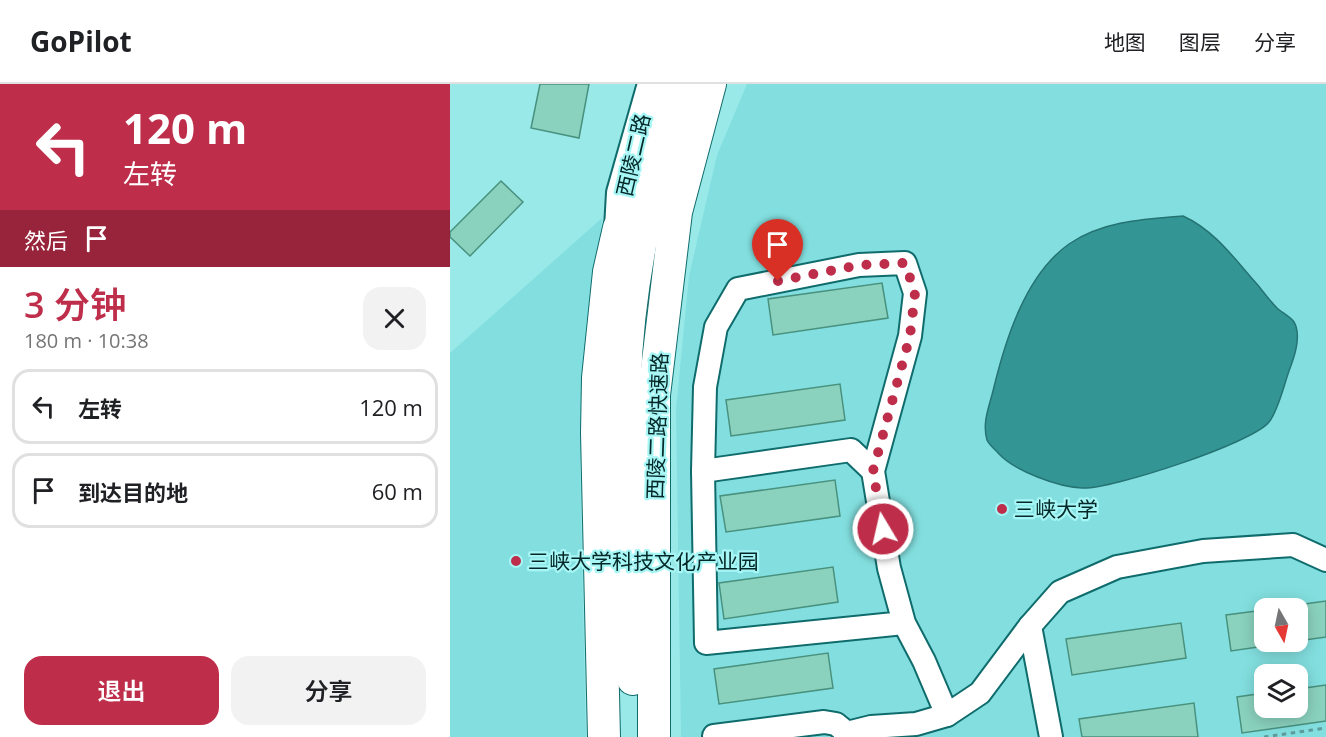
<!DOCTYPE html>
<html lang="zh">
<meta charset="utf-8">
<style>
body{margin:0;font-family:"Open Sans","Noto Sans SC",sans-serif;background:#f2f2f2;color:#202124;height:100vh;display:flex;flex-direction:column;font-size:22px;white-space:nowrap}
*{box-sizing:border-box;margin:0}
p{font-size:20px;color:#757577}
.icon{flex:none;width:33px;height:33px;fill:none;stroke:currentColor;stroke-width:2;stroke-linecap:round;stroke-linejoin:round}
.map{position:relative;flex:1;overflow:hidden}
.side{display:flex;flex-direction:column;background:#fff;width:450px}
.side>*{flex:none}
.banner{background:#be2d4a;color:#fff;overflow:hidden}
.needle{width:39px;rotate:171deg}
.fabs{position:absolute;left:804px;top:514px;display:grid;gap:12px}
.fabs a{display:grid;place-items:center;width:54px;height:54px;border-radius:12px;background:#fff;box-shadow:0 3px 15px #0003;font-size:30px}
.pin{position:absolute;display:grid;place-items:center;width:51px;height:51px;color:#fff;margin:-62px -26px;border-radius:50% 50% 50% 0;rotate:-45deg;box-shadow:0 0 6px #0007}
.pin .icon{rotate:45deg}
.me{position:absolute;width:66px;margin:-33px;rotate:351deg;stroke-linejoin:round;filter:drop-shadow(0 0 4px #0008)}
.turn{display:flex;align-items:center;gap:21px;height:126px;padding:0 24px;font-size:27px}
.turn .icon{width:78px;height:78px;stroke-width:2.5}
.turn b{display:block;font-size:42px;line-height:51px}
.then{display:flex;align-items:center;height:57px;padding:0 24px;background:#0003;gap:12px;font-size:22px}
.round{display:grid;place-items:center;flex:none;width:63px;height:63px;border-radius:18px;background:#f2f2f2}
.summary{display:flex;align-items:center;justify-content:space-between;height:102px;padding:0 24px}
h1{font-size:36px;font-weight:600;line-height:45px;color:#be2d4a}
.action{display:flex;gap:12px;margin-top:auto;padding:12px 24px}
.action a{flex:1;height:69px;border-radius:18px;background:#be2d4a;color:#fff;font-size:24px;font-weight:600;line-height:69px;text-align:center}
.action a+a{background:#f2f2f2;color:#202124}
ul{padding:0;list-style:none}
li{display:flex;align-items:center;gap:18px;height:75px;margin:0 12px 9px;padding:0 12px;border:3px solid #e0e0e0;border-radius:18px}
li div{flex:1}
li b{display:block;font-size:22px}
li em{font-style:normal}
header{display:flex;align-items:center;gap:36px;box-sizing:border-box;height:84px;padding:0 30px;background:#fff;border-bottom:2px solid #e0e0e0}
header strong{font-size:28px}
nav{display:flex;gap:33px;margin-inline-start:auto;font-size:21px}
main{display:flex;flex:1;min-height:0}
.map>svg:first-child{display:block}
</style>
<header>
<strong>GoPilot</strong>
<nav><a>地图</a><a>图层</a><a>分享</a></nav>
</header>
<main>
<section class="side">
<div class="banner">
<div class="turn"><svg class="icon" aria-label="left" viewBox="0 0 24 24"><path d="M17 20v-9H6M10 6l-5 5 5 5"/></svg><div><b>120 m</b>左转</div></div>
<div class="then">然后<svg class="icon" aria-label="arrive" viewBox="0 0 24 24"><path d="M6 21V4h12l-3 4 3 4H6"/></svg></div>
</div>
<div class="summary"><div><h1>3 分钟</h1><p>180 m · 10:38</p></div><a class="round"><svg class="icon" aria-label="close" viewBox="0 0 24 24"><path d="M6 6l12 12M18 6L6 18"/></svg></a></div>
<ul>
<li><svg class="icon" aria-label="left" viewBox="0 0 24 24"><path d="M17 20v-9H6M10 6l-5 5 5 5"/></svg><div><b>左转</b></div><em>120 m</em></li>
<li><svg class="icon" aria-label="arrive" viewBox="0 0 24 24"><path d="M6 21V4h12l-3 4 3 4H6"/></svg><div><b>到达目的地</b></div><em>60 m</em></li>
</ul>
<div class="action"><a>退出</a><a>分享</a></div>
</section>
<div class="map">
<svg width="876" height="653" viewBox="0 0 876 653">
<rect width="100%" height="100%" fill="#99e9e8"/>
<g fill="#83dfdf" fill-rule="evenodd">
<path d="M297,0h579v653h-645l-5,-328 13,-133 28,-121zM814,525h34v33h-34zM814,591h34v33h-34z"/>
<polygon points="152,134 130,382 136,653 0,653 0,269"/>
</g>
<path fill="#339594" stroke="#257473" stroke-width="1.5" d="M733,132c31,14 51,42 73,67 7,8 13,17 21,25 4,4 14,9 17,14 8,14 0,36 -5,49 -5,14 -11,40 -20,51 -16,21 -159,68 -187,66 -24,-1 -67,-17 -83,-34 -4,-5 -10,-9 -12,-14 -5,-17 2,-33 6,-49 12,-50 32,-116 76,-147 34,-23 75,-25 114,-28z"/>
<g fill="#8ad2be" stroke="#49917f" stroke-width="1.5">
<polygon points="90,0 139,0 129,54 81,44"/>
<polygon points="51,97 73,118 20,172 0,153 0,148"/>
<polygon points="432,199 438,234 323,251 318,215"/>
<polygon points="390,300 395,336 281,352 276,316"/>
<polygon points="385,396 390,432 276,448 270,412"/>
<polygon points="383,483 388,518 274,535 269,499"/>
<polygon points="876,517 876,553 848,557 848,525 819,525"/>
<polygon points="814,526 814,558 842,558 781,567 776,531"/>
<polygon points="731,539 736,574 622,591 616,555"/>
<polygon points="378,569 383,604 269,620 264,585"/>
<polygon points="876,601 876,637 792,649 787,613 814,609 814,624 848,624 848,605"/>
<polygon points="744,619 748,653 632,653 629,635"/>
</g>
<g fill="none" stroke-linecap="round" stroke-linejoin="round">
<g stroke="#106c6c" stroke-width="26">
<g id="minor">
<polyline points="253,387 401,366 423,387"/>
<polyline points="454,539 256,559 253,387 255,303 266,243 288,205 409,181 455,179 465,209 460,252 423,387 439,484 454,539 474,577 497,631"/>
<polyline points="580,542 601,653"/>
<polyline points="264,652 374,638 386,640 397,649"/>
<polyline points="395,653 397,649 421,643 466,640 497,631 530,609 580,542 610,508 667,483 753,467 843,461 876,476"/>
</g>
</g>
<g stroke="#106c6c" stroke-width="32">
<polyline id="major" points="169,144 171,109 202,0"/>
</g>
<g stroke="#106c6c" stroke-width="34">
<g id="highway">
<path d="M183,595c-2,-100 -12,-200 -8,-300 3,-100 27,-199 53,-295"/>
<polyline points="154,653 147,349 148,294 159,188 169,144 192,105"/>
<polyline points="204,653 204,311 226,128 260,0"/>
</g>
</g>
<polyline stroke="#5e9c9b" stroke-width="3" stroke-dasharray="4.5 4.5" stroke-linecap="butt" points="814,653 876,644"/>
<use href="#minor" stroke="#fff" stroke-width="22"/>
<use href="#major" stroke="#fff" stroke-width="28"/>
<use href="#highway" stroke="#fff" stroke-width="32"/>
</g>
<g fill="none" stroke-linecap="round" stroke-linejoin="round">
<polyline stroke="#be2d4a" stroke-width="10" stroke-dasharray="0 18" points="328,197 410,181 455,179 465,209 460,252 423,387 433,445"/>
</g>
<g fill="#be2d4a" stroke="#a6f6f5" stroke-width="2">
<circle cx="552" cy="425" r="6"/>
<circle cx="66" cy="477" r="6"/>
</g>
<g text-anchor="middle" dominant-baseline="central" stroke-width="4.5" stroke-linejoin="round" paint-order="stroke">
<g font-size="21" fill="#042727" stroke="#a6f6f5">
<text transform="translate(183 71) rotate(-77)">西陵二路</text>
<text transform="translate(207 342) rotate(-88)">西陵二路快速路</text>
</g>
<g font-size="21" fill="#042727" stroke="#a6f6f5" text-anchor="start">
<text x="564" y="425">三峡大学</text>
<text x="78" y="477">三峡大学科技文化产业园</text>
</g>
</g>
</svg>
<div class="fabs">
<a><svg class="needle" viewBox="-14 -14 28 28"><path d="M0-13l5 13h-10z" fill="#e53935"/><path d="M0 13l5-13h-10z" fill="#757577"/></svg></a>
<a><svg class="icon" aria-label="layers" viewBox="0 0 24 24"><path d="M12 4l9 5-9 5-9-5zM3 14l9 5 9-5"/></svg></a>
</div>
<div class="pin" style="left:328px;top:197px;background:#d93025"><svg class="icon" aria-label="arrive" viewBox="0 0 24 24"><path d="M6 21V4h12l-3 4 3 4H6"/></svg></div>
<svg class="me" style="left:433px;top:445px" viewBox="-20 -20 40 40"><circle r="17" fill="#be2d4a" stroke="#fff" stroke-width="3"/><path d="M0-11L8 9 0 5-8 9z" fill="#fff"/></svg>
</div>
</main>
